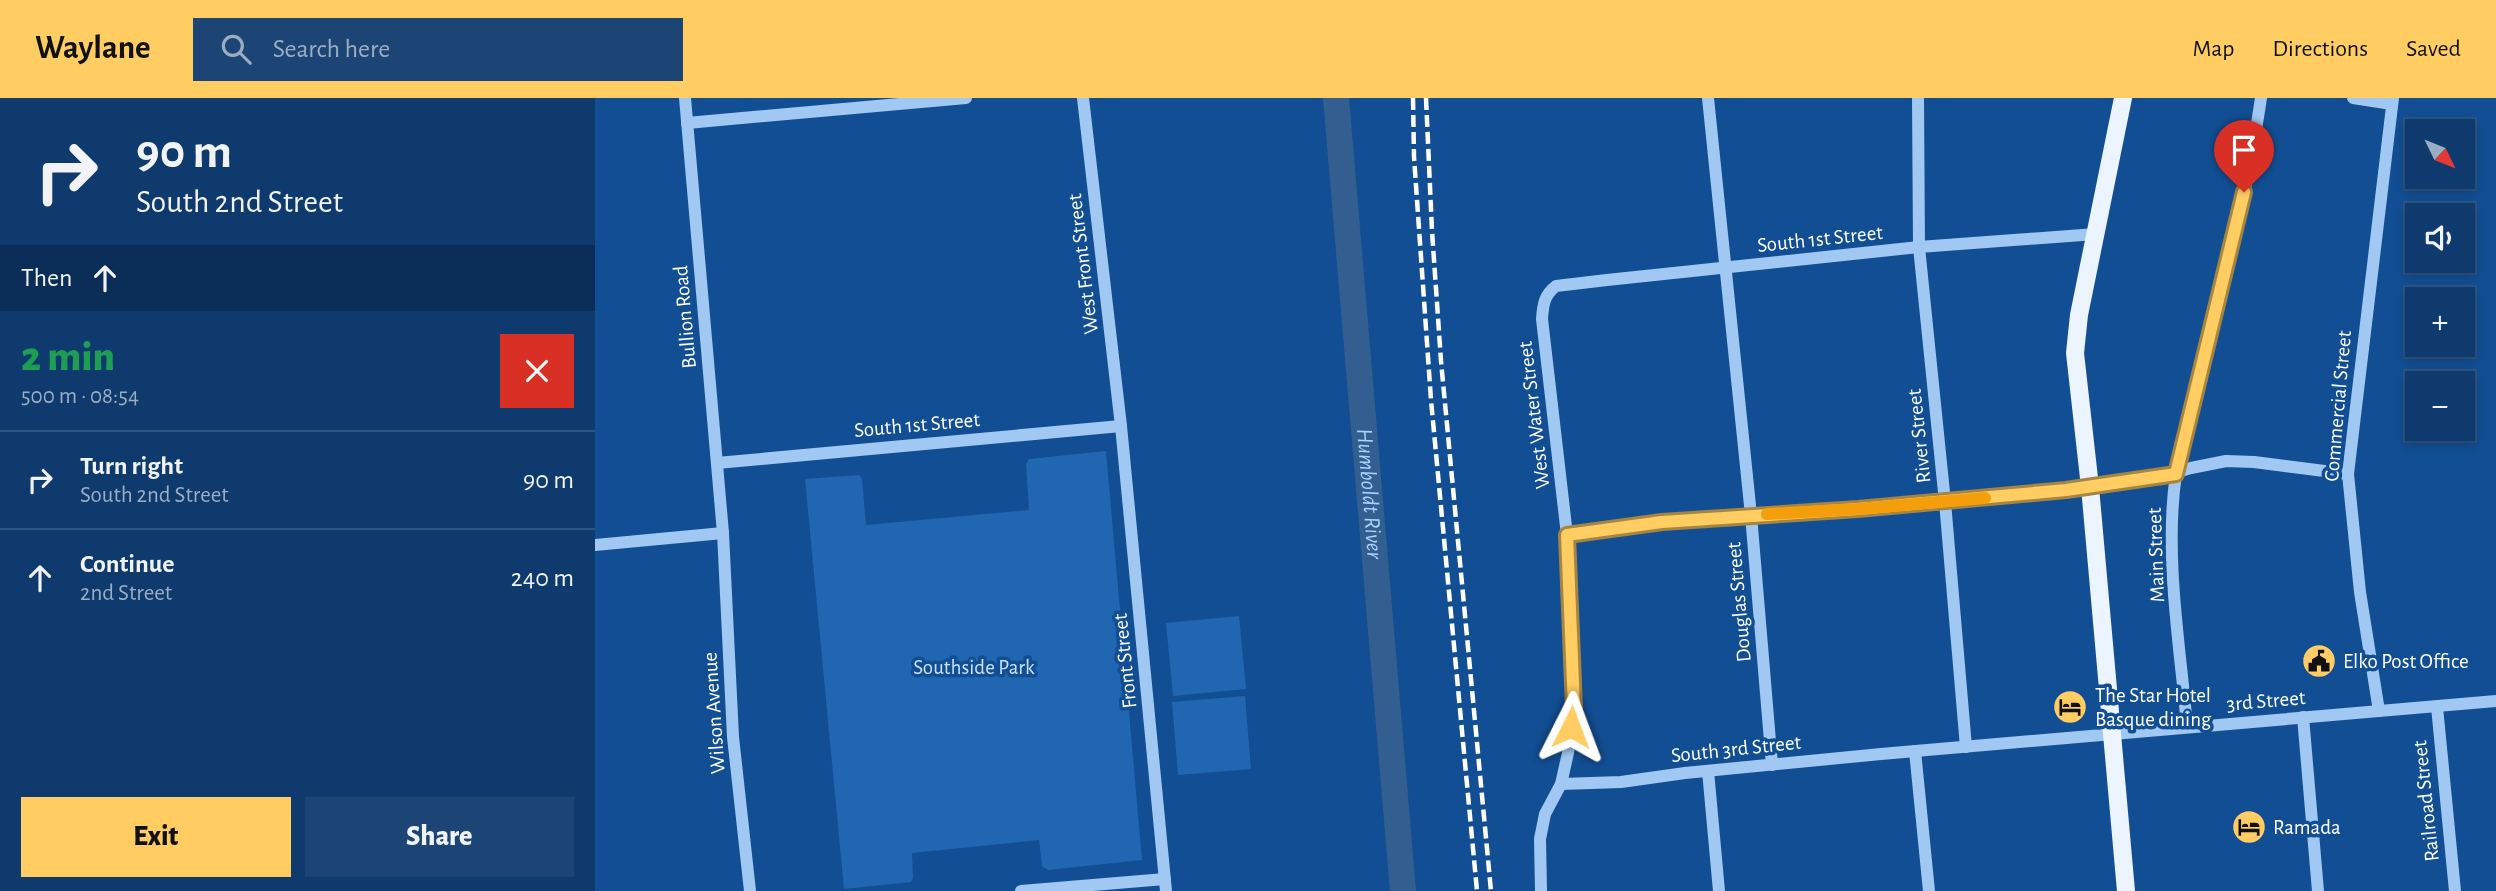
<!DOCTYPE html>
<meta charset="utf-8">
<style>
body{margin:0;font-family:"Alegreya Sans",sans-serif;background:#1c4576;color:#f1f3f6;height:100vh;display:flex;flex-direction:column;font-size:26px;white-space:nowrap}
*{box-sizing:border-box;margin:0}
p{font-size:23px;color:#9badc2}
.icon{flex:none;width:38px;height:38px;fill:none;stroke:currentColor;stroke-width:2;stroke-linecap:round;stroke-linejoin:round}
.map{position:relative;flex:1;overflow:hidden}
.drawer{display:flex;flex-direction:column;background:#0e3a6e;width:595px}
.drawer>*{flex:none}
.guide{background:#0e3a6e;color:#f1f3f6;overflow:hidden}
.needle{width:46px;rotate:133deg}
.buttons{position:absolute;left:1810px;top:21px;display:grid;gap:14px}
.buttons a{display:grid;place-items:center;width:70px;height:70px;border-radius:0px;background:#0e3a6e;box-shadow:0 4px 10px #0003,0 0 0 2px #2e5481;font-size:35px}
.pin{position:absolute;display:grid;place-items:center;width:60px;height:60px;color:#fff;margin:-72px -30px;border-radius:50% 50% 50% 0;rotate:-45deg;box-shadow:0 0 7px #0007}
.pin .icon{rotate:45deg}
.me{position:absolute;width:77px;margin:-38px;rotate:3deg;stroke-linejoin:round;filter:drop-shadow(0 0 5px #0008)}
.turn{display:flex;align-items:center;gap:24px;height:147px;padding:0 21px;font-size:32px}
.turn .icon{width:91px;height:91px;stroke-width:2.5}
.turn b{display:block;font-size:49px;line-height:60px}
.then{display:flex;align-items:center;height:66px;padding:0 21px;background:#0003;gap:14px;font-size:26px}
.round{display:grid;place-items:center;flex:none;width:74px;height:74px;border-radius:0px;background:#1c4576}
.head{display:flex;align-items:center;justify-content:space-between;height:119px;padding:0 21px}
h1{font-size:42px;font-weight:800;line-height:52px;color:#1e9e55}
.action{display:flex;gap:14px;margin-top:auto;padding:14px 21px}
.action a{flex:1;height:80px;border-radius:0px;background:#ffcd62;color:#111;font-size:28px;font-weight:800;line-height:80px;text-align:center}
.action a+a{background:#1c4576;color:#f1f3f6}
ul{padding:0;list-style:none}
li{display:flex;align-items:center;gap:21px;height:98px;padding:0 21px;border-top:2px solid #2e5481}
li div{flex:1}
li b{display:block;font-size:26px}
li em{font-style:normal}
header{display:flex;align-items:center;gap:42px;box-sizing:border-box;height:98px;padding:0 35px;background:#ffcd62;color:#111}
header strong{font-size:33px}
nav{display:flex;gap:38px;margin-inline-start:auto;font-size:24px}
.search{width:490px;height:63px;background:#1c4576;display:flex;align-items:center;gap:18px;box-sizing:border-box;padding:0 24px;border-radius:0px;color:#9badc2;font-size:26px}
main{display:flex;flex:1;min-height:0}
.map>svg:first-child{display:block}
</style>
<header>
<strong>Waylane</strong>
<div class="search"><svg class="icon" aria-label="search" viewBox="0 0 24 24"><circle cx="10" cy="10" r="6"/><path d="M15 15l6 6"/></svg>Search here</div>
<nav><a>Map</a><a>Directions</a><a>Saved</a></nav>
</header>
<main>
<section class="drawer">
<div class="guide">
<div class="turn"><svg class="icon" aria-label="right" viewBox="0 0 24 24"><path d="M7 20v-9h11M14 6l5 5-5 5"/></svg><div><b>90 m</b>South 2nd Street</div></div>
<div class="then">Then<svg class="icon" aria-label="ahead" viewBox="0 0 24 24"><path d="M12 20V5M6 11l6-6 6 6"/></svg></div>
</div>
<div class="head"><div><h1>2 min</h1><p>500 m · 08:54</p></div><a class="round" style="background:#d93025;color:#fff"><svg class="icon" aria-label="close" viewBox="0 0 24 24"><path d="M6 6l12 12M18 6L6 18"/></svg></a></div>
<ul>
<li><svg class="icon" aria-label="right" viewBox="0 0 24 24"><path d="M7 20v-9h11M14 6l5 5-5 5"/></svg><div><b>Turn right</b><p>South 2nd Street</p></div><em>90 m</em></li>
<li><svg class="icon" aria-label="ahead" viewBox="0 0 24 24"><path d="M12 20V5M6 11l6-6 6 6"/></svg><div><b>Continue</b><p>2nd Street</p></div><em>240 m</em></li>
</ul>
<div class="action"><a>Exit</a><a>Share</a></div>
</section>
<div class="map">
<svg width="1901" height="793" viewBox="0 0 1901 793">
<rect width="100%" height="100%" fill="#124e93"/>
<g fill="#2166b1">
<polygon points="511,353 547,762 453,772 447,768 444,742 317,755 318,780 316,784 249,791 210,381 264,377 267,381 271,427 434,412 431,366 434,361"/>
<polygon points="644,518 651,591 578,598 571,525"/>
<polygon points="650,598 656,671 583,677 577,604"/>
</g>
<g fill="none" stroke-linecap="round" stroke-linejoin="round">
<path stroke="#325e90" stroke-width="26" id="s1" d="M741,0l67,793"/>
<g stroke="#a0c8f2" stroke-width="12">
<polyline points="90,0 128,435 138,639 155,793"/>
<polyline points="488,0 526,328 571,793"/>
<polyline points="1113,0 1156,417 1177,667"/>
<polyline points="1323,0 1324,149 1350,404 1371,649"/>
<polyline points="1758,0 1797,6"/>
<polyline points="92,25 371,0"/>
<polyline points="122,365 526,328"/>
<polyline points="972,437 1067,424 1263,411 1495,389 1559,381 1596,370 1631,363 1659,364 1753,376"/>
<polyline points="0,447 128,435"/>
<polyline points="1842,609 1860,793"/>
<polyline points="1784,613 1765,494 1753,376 1798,0"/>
<polyline points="1708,619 1723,793"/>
<path d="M1592,628c-7,-81 -23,-171 -11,-252 31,-125 66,-249 85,-376"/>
<polyline points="1320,653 1334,793"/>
<polyline points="1113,673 1124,793"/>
<polyline points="966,686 1026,684 1090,675 1286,656 1901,603"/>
<polyline points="426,793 570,781"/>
<path d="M946,793l-1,-52 5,-25 16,-30 7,-31 6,-45 -7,-173 -25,-216c1,-14 2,-24 14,-33l51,-6 312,-33 177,-13"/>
</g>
<polyline stroke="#ecf4ff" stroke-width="18" points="1528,0 1484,217 1480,255 1495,389 1531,793"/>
<g stroke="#fff" stroke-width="4.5" stroke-dasharray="12 5" stroke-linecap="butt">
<polyline points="818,0 819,59 836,302 882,793"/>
<polyline points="831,0 837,133 846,263 896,793"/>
</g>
</g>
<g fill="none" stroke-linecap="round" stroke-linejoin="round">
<g stroke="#a68540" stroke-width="18">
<polyline id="route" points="976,629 979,610 972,437 1067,424 1263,411 1471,392 1581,376 1649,94"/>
</g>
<use href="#route" stroke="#ffcd62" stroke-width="12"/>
<polyline stroke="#f59e0b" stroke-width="12" points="1172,416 1263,411 1390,400"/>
</g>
<defs>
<g id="civic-disc" transform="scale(1.75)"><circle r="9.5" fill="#ffcd62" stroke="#124e93"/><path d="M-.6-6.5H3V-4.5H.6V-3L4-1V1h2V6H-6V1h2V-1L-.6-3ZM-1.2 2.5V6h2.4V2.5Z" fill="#111"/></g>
<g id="hotel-disc" transform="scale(1.75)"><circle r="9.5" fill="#ffcd62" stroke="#124e93"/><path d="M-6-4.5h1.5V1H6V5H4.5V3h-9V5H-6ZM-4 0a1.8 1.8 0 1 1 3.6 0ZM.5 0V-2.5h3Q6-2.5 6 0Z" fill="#111"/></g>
</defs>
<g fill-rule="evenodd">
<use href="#civic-disc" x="1724" y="563"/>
<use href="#hotel-disc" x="1475" y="609"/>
<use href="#hotel-disc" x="1654" y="729"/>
</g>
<g text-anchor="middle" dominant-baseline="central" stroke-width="7" stroke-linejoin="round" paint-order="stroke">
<g font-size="21" fill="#fff" stroke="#124e93">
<text transform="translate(1225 141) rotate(-6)">South 1st Street</text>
<text transform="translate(488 166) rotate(-97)">West Front Street</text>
<text transform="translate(90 219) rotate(-95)">Bullion Road</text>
<text transform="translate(1743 308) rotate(-85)">Commercial Street</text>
<text transform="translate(939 317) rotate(-97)">West Water Street</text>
<text transform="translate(322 327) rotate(-5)">South 1st Street</text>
<text transform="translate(1324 338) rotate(-96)">River Street</text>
<text transform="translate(1561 457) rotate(-92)">Main Street</text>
<text transform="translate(1144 504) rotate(-95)">Douglas Street</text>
<text transform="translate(530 563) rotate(-96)">Front Street</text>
<text transform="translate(1671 603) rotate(-5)">3rd Street</text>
<text transform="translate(119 615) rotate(-94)">Wilson Avenue</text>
<text transform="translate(1141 651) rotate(-6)">South 3rd Street</text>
<text transform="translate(1831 703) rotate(-96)">Railroad Street</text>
</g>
<g font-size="21" fill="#fff" stroke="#124e93" text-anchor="start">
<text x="1748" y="563">Elko Post Office</text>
<text x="1500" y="597">The Star Hotel<tspan x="1500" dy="24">Basque dining</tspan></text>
<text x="1678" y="729">Ramada</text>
</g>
<g font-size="21" fill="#c8e1fd" stroke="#124e93">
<text x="379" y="569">Southside Park</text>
</g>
<g font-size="23" font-style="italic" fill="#acd2f9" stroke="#124e93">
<text stroke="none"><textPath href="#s1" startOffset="397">Humboldt River</textPath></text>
</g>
</g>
</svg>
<div class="buttons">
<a><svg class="needle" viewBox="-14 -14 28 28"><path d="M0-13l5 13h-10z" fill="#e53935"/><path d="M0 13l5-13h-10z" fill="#9badc2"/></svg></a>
<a><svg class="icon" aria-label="sound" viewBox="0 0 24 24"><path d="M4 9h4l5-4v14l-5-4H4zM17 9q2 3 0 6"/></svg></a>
<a>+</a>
<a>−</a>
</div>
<div class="pin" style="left:1649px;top:94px;background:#d93025"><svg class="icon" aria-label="arrive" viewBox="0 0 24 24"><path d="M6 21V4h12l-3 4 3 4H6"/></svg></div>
<svg class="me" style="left:976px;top:629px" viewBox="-20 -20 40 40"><path d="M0-17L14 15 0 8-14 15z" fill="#ffcd62" stroke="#fff" stroke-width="4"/></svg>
</div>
</main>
